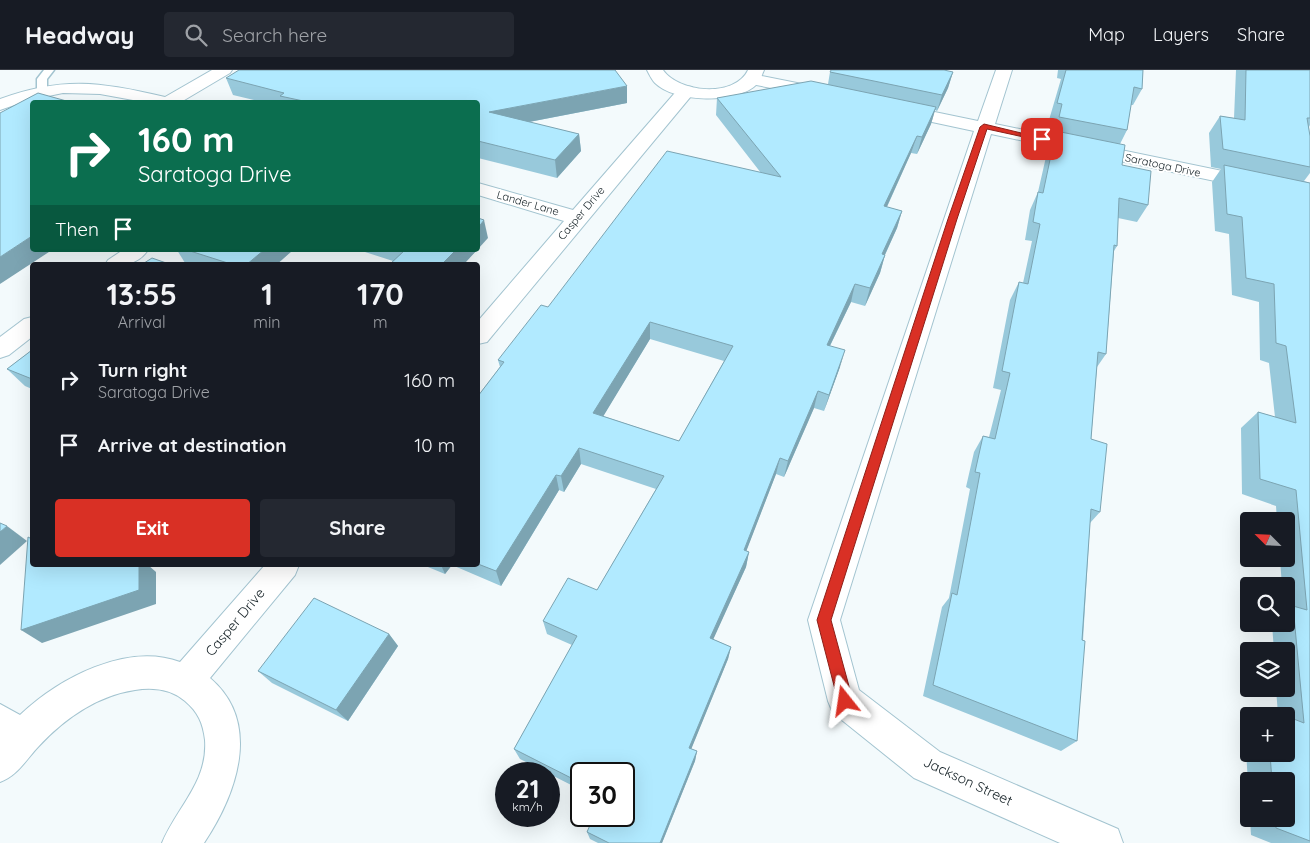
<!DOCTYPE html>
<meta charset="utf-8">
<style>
body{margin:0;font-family:Quicksand,sans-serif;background:#242831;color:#f1f3f6;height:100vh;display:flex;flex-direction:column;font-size:19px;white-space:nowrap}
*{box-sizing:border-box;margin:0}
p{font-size:16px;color:#9ea1a6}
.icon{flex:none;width:28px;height:28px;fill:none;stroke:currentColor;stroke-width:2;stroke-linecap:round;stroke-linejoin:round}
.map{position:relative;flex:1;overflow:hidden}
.drawer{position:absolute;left:30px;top:192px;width:450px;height:305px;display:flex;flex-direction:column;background:#171b24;border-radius:5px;box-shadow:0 5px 20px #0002}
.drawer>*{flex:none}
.banner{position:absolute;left:30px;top:30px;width:450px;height:152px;border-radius:5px;box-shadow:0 5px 20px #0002;background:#0b6e4f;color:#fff;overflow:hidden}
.needle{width:32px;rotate:294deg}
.controls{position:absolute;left:1240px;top:442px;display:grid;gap:10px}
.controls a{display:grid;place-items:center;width:55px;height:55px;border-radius:5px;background:#171b24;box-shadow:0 5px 20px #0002;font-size:25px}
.speed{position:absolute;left:495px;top:692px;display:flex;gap:10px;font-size:25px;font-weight:700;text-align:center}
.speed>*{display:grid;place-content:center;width:65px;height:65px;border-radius:50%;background:#171b24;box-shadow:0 5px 20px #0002;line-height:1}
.speed small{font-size:12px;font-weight:400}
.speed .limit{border:2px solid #111;border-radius:8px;background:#fff;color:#111}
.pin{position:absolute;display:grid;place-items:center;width:42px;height:42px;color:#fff;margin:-21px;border-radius:10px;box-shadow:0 2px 8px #0006}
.me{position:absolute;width:55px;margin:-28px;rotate:345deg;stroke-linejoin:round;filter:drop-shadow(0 0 4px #0008)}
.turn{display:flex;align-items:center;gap:18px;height:105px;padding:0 25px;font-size:22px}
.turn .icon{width:65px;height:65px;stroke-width:2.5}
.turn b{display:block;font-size:35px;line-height:42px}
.then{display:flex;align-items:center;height:48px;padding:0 25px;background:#0003;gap:10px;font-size:19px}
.eta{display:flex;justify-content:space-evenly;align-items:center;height:85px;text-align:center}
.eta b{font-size:30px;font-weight:700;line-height:35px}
.button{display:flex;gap:10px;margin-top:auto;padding:10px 25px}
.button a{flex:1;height:58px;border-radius:5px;background:#d93025;color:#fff;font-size:20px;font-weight:700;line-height:58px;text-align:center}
.button a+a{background:#242831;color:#f1f3f6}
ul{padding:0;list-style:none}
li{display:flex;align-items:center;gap:15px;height:65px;padding:0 25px}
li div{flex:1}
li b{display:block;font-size:19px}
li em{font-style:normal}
header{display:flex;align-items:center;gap:30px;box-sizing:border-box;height:70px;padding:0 25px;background:#171b24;border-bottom:1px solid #363941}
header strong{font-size:24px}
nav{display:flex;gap:28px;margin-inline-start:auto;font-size:18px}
.search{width:350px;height:45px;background:#242831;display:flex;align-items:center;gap:12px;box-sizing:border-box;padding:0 18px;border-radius:5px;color:#9ea1a6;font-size:19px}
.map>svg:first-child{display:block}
</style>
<header>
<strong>Headway</strong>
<div class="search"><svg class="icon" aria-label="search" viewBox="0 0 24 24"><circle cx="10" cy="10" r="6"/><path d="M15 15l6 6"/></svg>Search here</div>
<nav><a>Map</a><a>Layers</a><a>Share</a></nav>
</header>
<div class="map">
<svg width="1310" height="773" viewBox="0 0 1310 773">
<rect width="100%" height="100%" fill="#f3fafc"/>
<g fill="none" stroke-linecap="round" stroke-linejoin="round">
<g stroke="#a3c4d0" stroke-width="3">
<polygon id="lane" points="44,0 54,0 47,9 47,21 42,24 37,21 37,9"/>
</g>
<g stroke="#a3c4d0" stroke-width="2">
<g id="street">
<path d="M212,0h20l-2,3 -49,29h-37l-44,-8 -37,-1 -34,7 -29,10v-11c63,-23 102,-17 165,-2z"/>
<polygon points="996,0 1012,0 995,54 1310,119 1310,131 991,64 840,550 859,620 940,682 1118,759 1123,773 1060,773 914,708 833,643 828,631 808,550 974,61 890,43 887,39 890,35 896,34 978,51"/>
<polygon points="752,4 822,18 828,19 831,23 828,27 822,28 746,13 744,9 746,5"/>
<polygon points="686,16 692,17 695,21 692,25 487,272 478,274 478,251 564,151 478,125 478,113 573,140 680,17"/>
<path d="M123,180h25c-11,16 -25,15 -43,15l3,-5z"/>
<polygon points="32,247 32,267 9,285 0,288 0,267 24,249"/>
<path d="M265,495h34l-4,10 -85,103c53,45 26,117 -6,165h-42c15,-36 46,-61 43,-103 -2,-17 -7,-28 -20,-39 -14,-12 -33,-14 -50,-11 -39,6 -71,29 -97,57 -13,14 -20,28 -38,35v-78l20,11c39,-37 107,-73 160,-53z"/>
</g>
</g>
<g stroke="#a3c4d0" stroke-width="2">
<path id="secondary" d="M647,0h16c16,23 72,28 85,0h16c-2,4 -3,10 -7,14 -19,20 -82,19 -102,-1 -3,-3 -6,-9 -8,-13z"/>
</g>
<use href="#lane" fill="#fff" fill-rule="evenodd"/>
<use href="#street" fill="#fff" fill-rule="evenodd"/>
<use href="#secondary" fill="#fff" fill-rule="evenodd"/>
</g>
<g fill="#98c9db" fill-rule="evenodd">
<polygon points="1058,0 1143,0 1142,19 1133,35 1131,35 1127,60 1120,74 1122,95 1148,135 1137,152 1118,148 1117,176 1114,181 1106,284 1097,297 1091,369 1100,442 1090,453 1077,671 1061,681 923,626 942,537 949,528 970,419 966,417 974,382 983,366 989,367 1001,320 993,318 1010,230 1019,212 1023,213 1032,171 1025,170 1030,140 1038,122 1048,78 1054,64 1051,64 1054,51 1049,50 1061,9 1057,8"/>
<polygon points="1236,0 1310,0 1310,55 1309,57 1310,66 1310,103 1304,111 1310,113 1310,773 1271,773 1251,765 1250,749 1286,749 1286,711 1249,711 1249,728 1244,650 1249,648 1249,684 1286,684 1286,646 1253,646 1267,639 1278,644 1276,619 1286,619 1286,581 1274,581 1272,554 1286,554 1286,516 1282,516 1280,489 1286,489 1286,451 1277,451 1276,436 1242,424 1241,358 1258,342 1275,347 1269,293 1260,290 1259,232 1232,225 1229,164 1215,161 1212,112 1221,99 1211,97 1209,63 1220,46 1234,48"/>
<path d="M830,2h123l-5,16 -11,23 -2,-1 -4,14 -14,30 -6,-1 -24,54 15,4 -5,17 -12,27 -5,18 -15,33 -14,-4 -21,44 10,21 -16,44 -10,-3 -30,69 -8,-3 -30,77 3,1 -3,15 -33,72 18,8 -3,12 -37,90 6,2 -2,10 -33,82h-64l-8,-4 -3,-7 37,-58h-43v16l-61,-31 -6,-10 58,-104 -25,-11 -4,-13 54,-31 59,-101 -75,-25 -17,28 -5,-2 -58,96 -49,-21 -7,9 -22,-9h55v-169l22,-29 -2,-7 50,-53 213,-134 -45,-58 1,-17 111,-14zM650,269l74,22 -45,80 -76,-25z"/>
<polygon points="226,8 627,33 529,52 579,64 581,81 557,108 478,88 478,32 262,32 233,25"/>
<polygon points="177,180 293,180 276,195 190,195 185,193"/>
<polygon points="364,180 477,180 463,195 389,195 393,191 365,182"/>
<polygon points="32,280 32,319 25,316 7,299"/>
<polygon points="389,564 398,576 348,651 272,613 258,601"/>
</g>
<g fill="#7ca4b2">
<polygon points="953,2 948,18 937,41 942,25"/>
<polygon points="627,16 627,33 492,59 489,42"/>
<polygon points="936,37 931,54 917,84 922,67"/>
<polygon points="579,64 581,81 557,108 555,90"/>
<polygon points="917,66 911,83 879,154 884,136"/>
<polygon points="902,141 897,158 877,202 882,184"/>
<polygon points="484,150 488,168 478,179 478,158"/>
<polygon points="32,166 32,180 52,180 0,214 0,187"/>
<polygon points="264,180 293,180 276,195 246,195"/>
<polygon points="456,180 477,180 463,195 441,195"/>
<polygon points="885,185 880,203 865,236 870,218"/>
<polygon points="855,214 851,232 822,292 827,275"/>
<polygon points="650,252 650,269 595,360 593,343"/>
<polygon points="845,280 840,297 824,341 829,325"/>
<polygon points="818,321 814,338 784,407 788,391"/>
<polygon points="579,378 581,394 564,422 561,406"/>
<polygon points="780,388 776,404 741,495 744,480"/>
<polygon points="556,405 559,420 501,516 496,501"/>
<polygon points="7,456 27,471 0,495 0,462"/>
<polygon points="749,482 746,497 708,581 710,568"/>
<polygon points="139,495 148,495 156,502 156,534 42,573 21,560"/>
<polygon points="441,495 452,495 445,504"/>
<polygon points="389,564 398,576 348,651 336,640"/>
<polygon points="731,577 728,589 688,687 689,678"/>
<polygon points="697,681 695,691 662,773 660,773"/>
</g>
<g fill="#b1eaff" stroke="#7ca4b2" fill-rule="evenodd">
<polygon points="239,0 615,0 627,16 489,42 579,64 555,90 478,71 478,32 308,32 280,26 284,23 226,8"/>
<polygon points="831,0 944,0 953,2 942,25 830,2"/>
<polygon points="1066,0 1143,0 1142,19 1134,17 1127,60 1059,47 1062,34 1057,33"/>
<polygon points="1246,0 1310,0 1310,48 1307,48 1310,66 1310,97 1223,79 1220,46 1245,50"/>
<path d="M811,11l125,26 -14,30 -5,-1 -33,70 18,5 -20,43 3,1 -15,33 -15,-4 -28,61 18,5 -16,45 -11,-4 -30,70 -8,-3 -36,92 5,2 -39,86 21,9 -42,101 8,3 -37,92h-51l-22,-11 7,-16h30v-42h-43v9l-67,-34 63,-113 -34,-15 25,-43 29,12 67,-114 -85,-28 -18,28 -5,-1 -60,96 -18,-7v-168l26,-34 -6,-2 43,-55 7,2 119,-156 114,26 -64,-79zM650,252l83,24 -54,95 -86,-28z"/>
<polygon points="38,23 70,32 32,32 32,166 0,187 0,43"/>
<polygon points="1056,61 1125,75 1122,95 1151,101 1148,135 1119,128 1117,176 1114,175 1106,284 1098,282 1091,369 1107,374 1100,442 1091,439 1082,570 1085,571 1077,671 933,615 952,523 957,525 980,403 975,402 983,366 995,369 1010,303 1002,301 1019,212 1028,214 1040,154 1033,152 1038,122 1043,123"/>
<polygon points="1224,95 1310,113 1310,771 1276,758 1275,749 1286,749 1286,711 1272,711 1270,684 1286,684 1286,646 1304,653 1293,536 1307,540 1296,420 1260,409 1258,342 1296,353 1286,276 1276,273 1274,214 1246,208 1242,147 1227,144"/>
<polygon points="478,148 484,150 478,158"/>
<polygon points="187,180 264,180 246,195 234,195"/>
<polygon points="405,180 456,180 441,195 389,195"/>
<polygon points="152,188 172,195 141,195"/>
<polygon points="32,280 32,309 7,299"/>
<polygon points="0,453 7,456 0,462"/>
<polygon points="28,467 32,469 32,495 139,495 139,520 21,560"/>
<polygon points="314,528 389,564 336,640 258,601"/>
<polygon points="1267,639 1286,646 1267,646"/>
</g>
<polygon fill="#d93025" stroke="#8d1f18" points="984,54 1046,69 1042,71 987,59 957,149 831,550 853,631 850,636 845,639 840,636 838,631 817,550 948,149 980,57"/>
<g text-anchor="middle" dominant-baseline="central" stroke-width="4" stroke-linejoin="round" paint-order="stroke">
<g font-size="11" fill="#142025" stroke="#fff">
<text transform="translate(1163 95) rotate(12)">Saratoga Drive</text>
<text transform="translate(528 133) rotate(16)">Lander Lane</text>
<text transform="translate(581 143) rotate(-50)">Casper Drive</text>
</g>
<g font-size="14" fill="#142025" stroke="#fff">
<text transform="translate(235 552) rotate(-50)">Casper Drive</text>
<text transform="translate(968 711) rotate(25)">Jackson Street</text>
</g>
</g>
</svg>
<div class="controls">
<a><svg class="needle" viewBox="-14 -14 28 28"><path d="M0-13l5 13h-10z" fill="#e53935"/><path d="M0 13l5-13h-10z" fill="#9ea1a6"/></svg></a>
<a><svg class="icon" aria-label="search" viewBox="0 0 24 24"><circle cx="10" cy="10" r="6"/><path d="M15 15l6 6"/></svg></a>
<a><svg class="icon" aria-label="layers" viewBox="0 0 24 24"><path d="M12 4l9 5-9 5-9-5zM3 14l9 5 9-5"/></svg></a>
<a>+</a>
<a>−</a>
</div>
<div class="speed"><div>21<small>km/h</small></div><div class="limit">30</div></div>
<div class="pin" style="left:1042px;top:69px;background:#d93025"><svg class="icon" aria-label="arrive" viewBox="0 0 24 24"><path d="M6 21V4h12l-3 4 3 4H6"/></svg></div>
<svg class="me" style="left:845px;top:631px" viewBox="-20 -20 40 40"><path d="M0-17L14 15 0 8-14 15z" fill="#d93025" stroke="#fff" stroke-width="4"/></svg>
<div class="banner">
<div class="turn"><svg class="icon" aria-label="right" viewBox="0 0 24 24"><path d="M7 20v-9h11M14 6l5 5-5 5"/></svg><div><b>160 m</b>Saratoga Drive</div></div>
<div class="then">Then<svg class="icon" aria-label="arrive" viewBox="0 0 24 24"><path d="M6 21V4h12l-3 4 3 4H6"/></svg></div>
</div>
<section class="drawer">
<div class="eta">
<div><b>13:55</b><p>Arrival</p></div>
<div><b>1</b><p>min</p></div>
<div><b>170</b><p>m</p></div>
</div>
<ul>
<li><svg class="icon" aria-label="right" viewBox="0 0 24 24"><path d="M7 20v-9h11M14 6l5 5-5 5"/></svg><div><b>Turn right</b><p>Saratoga Drive</p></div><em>160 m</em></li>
<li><svg class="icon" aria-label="arrive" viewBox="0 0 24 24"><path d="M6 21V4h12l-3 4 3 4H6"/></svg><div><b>Arrive at destination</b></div><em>10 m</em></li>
</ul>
<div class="button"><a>Exit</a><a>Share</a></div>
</section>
</div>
